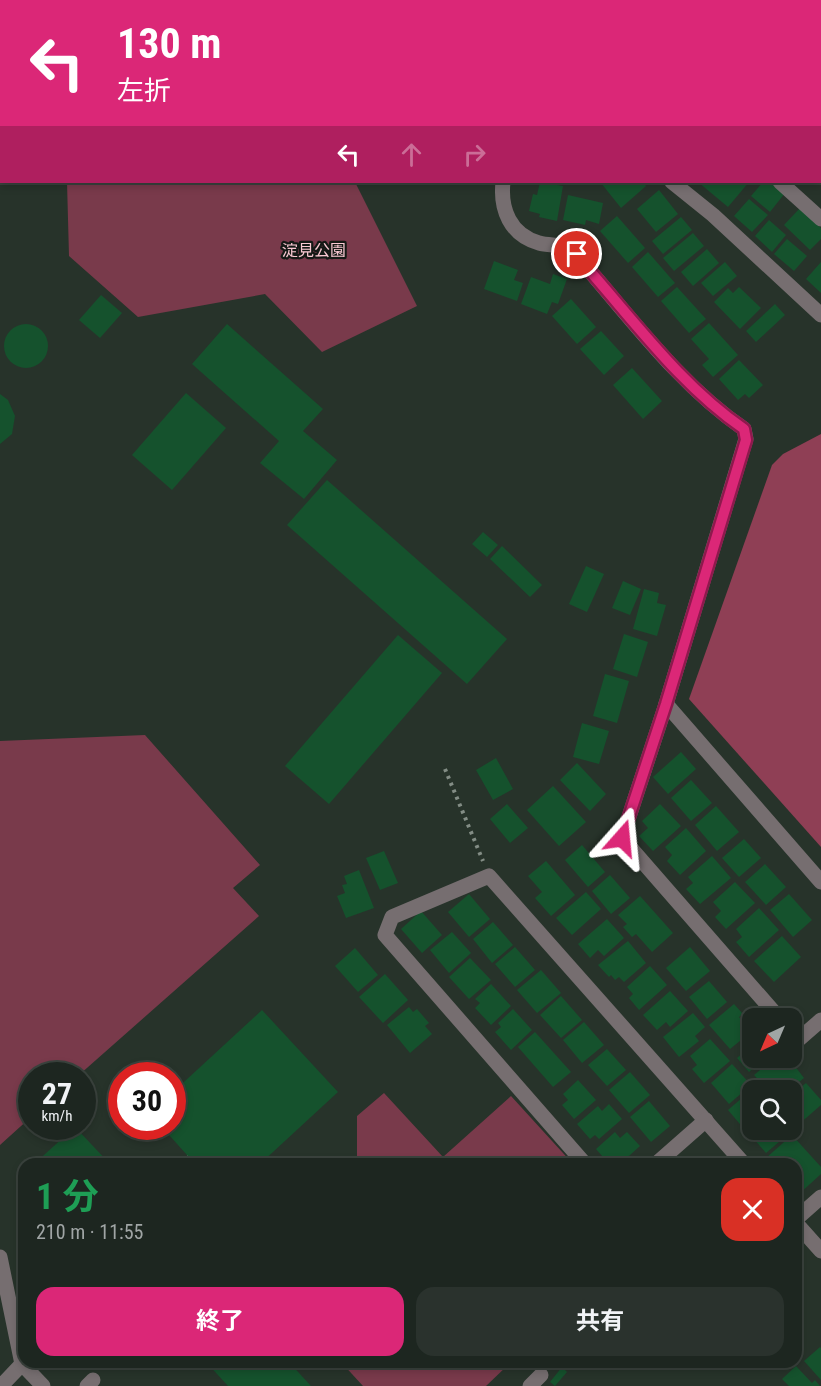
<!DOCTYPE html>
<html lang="ja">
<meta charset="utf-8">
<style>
body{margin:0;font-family:"Roboto Condensed","Noto Sans JP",sans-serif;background:#2a322d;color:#f1f3f6;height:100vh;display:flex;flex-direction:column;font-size:22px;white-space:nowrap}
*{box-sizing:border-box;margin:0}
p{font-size:20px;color:#a0a5a5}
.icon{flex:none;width:33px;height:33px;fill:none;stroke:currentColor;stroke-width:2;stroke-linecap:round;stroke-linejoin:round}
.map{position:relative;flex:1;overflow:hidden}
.details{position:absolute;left:18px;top:1158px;width:784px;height:210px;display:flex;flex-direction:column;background:#1d2620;border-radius:18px;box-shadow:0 3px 9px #0003,0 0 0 2px #3b433e}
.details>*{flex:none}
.guide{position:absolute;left:0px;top:0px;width:822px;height:183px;box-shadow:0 3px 9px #0003,0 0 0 2px #3b433e;background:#db2777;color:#fff;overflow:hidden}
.needle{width:39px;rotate:224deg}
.buttons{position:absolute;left:742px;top:1008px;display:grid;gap:12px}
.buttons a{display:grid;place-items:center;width:60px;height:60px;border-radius:12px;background:#1d2620;box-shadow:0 3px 9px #0003,0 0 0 2px #3b433e;font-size:30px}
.speed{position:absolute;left:18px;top:1062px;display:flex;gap:12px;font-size:30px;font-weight:700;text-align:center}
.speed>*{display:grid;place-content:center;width:78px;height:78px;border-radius:50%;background:#1d2620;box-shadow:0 3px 9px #0003,0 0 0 2px #3b433e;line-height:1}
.speed small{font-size:15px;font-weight:400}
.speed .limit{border:9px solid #d22;background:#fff;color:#111}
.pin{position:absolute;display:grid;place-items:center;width:51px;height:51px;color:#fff;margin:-26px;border:3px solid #fff;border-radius:50%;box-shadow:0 2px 6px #0007}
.me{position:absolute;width:66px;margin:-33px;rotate:18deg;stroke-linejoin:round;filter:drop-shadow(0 0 4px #0008)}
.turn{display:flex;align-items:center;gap:21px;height:126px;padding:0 18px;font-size:27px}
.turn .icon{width:78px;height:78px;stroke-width:2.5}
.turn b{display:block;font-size:42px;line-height:51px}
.lanes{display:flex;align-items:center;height:57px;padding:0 18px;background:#0003;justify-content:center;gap:30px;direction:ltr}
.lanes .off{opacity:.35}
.round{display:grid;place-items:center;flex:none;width:63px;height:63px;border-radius:18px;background:#2a322d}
.overview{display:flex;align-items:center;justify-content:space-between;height:102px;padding:0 18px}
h1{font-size:36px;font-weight:700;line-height:45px;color:#1e9e55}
.cta{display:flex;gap:12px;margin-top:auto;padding:12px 18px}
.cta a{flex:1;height:69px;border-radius:18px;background:#db2777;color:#fff;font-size:24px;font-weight:700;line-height:69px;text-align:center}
.cta a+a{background:#2a322d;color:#f1f3f6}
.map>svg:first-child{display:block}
</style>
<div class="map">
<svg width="821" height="1386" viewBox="0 0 821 1386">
<rect width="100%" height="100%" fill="#27332a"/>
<g fill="#793a4b">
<polygon points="67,182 355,182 417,306 322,352 265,294 138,317 69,256"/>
<polygon points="145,735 260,865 233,888 259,916 79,1075 32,1076 31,1117 0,1145 0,741"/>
<polygon points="384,1093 443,1157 511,1096 573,1164 357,1164 357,1116"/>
<polygon points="341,1362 506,1362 508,1365 486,1386 363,1386"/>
</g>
<polygon fill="#8f3f55" points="821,434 821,847 689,699 772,465 783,454"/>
<g fill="#15522d">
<polygon points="540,182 563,186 557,221 539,217 540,214 529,211 533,194 537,195"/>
<polygon points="603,182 643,182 646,186 621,208 601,183"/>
<polygon points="698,182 749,182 728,207"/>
<polygon points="763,182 771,182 785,193 770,212 751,196"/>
<polygon points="659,190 678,214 656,232 637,209"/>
<polygon points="568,195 603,203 599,224 586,220 585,225 563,220"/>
<polygon points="749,199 768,215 752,232 734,216"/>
<polygon points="800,208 821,228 821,239 810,250 784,225"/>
<polygon points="617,216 645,248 628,263 600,231"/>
<polygon points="681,217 692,230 663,254 652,241"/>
<polygon points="769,220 786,235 772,252 755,236"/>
<polygon points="693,233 704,246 674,271 663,258"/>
<polygon points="787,239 807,256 794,271 774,254"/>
<polygon points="707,249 719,263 693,286 681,272"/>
<polygon points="648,252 675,283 658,297 632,267"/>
<polygon points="494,261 518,270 514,280 523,283 517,301 484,289"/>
<polygon points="725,262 737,276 713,296 701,283"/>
<polygon points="821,262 821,293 806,279"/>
<polygon points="553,274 567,279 558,304 552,302 547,314 521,304 531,277 550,284"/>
<polygon points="677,287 706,319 689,333 661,301"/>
<polygon points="739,287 761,308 740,329 714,302 728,288 733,293"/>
<polygon points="101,295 122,313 100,338 79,320"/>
<polygon points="571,299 596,327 577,344 552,316"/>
<polygon points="775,304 785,315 756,342 746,331"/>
<polygon points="709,323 738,355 713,377 702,365 709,359 691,339"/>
<circle cx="26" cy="346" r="22"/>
<polygon points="227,324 323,409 303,431 337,460 304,499 260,463 279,441 192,364"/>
<polygon points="601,331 624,356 604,375 580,349"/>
<polygon points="739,360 763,385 749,398 745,394 738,400 719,379"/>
<polygon points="632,368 662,401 643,419 613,385"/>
<polygon points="186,393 226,428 172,490 132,455"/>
<polygon points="0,394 8,400 15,416 12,434 0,444"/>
<polygon points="327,480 507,639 467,684 287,525"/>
<polygon points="483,532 498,545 487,557 472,544"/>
<polygon points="502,546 542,585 530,597 490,559"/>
<polygon points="586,566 604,574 587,612 569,604"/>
<polygon points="623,581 641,589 630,615 612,608"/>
<polygon points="644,589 659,593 657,603 666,605 657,636 633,629"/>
<polygon points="624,634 648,642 637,677 613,669"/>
<polygon points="398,635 442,673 329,804 285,766"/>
<polygon points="605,674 629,681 617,723 593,716"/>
<polygon points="582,723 609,731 599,764 573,757"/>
<polygon points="681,752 696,769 668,794 653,777"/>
<polygon points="496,758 513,789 493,800 476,770"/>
<polygon points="577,763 606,794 590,811 560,780"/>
<polygon points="691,780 712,803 691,821 671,798"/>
<polygon points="553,786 586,822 559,846 527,810"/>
<polygon points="507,804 528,828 510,843 490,819"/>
<polygon points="660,804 681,826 653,851 639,836 648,828 642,821"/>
<polygon points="716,806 739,832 717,851 695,825"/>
<polygon points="686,828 706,851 680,875 667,861 672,855 665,847"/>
<polygon points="744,839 761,858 739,877 722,858"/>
<polygon points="582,845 605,872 588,887 565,860"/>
<polygon points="384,851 398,883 380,890 366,858"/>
<polygon points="712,856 731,878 700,904 686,889 693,883 688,877"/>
<polygon points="546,861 575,895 551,916 535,898 542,892 528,876"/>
<polygon points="765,864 786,887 766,905 745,882"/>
<polygon points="359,870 374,908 346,918 337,896 345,893 342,885 347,884 344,876"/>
<polygon points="610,875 630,898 611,914 592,891"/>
<polygon points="735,882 755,903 726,929 715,917 721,911 713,902"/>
<polygon points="586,892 601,909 572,935 556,918"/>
<polygon points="469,894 490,919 469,937 448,912"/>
<polygon points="789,894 812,920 793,937 770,910"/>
<polygon points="640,896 673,933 652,952 636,934 632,937 623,927 627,924 618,915"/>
<polygon points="759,908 779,930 749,957 736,942 742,937 736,929"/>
<polygon points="421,911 442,935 422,953 401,929"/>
<polygon points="607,919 624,938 604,956 598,950 590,958 578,944"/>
<polygon points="493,922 513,945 492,963 473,939"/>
<polygon points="452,932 471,953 449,973 430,950"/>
<polygon points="782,936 801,957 774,982 754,961"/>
<polygon points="628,941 646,963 624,982 619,977 615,980 611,975 609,977 598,965"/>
<polygon points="515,947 535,970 515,987 495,964"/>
<polygon points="690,947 710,971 686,991 666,968"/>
<polygon points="355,948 378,975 358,992 335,966"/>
<polygon points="470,958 491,980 469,999 449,977"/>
<polygon points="650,966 667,985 639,1010 629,998 633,994 627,987"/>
<polygon points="541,970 561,993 537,1013 517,990"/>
<polygon points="385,974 408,1000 383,1023 359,997"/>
<polygon points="709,981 727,1002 707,1019 689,997"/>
<polygon points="491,984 511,1006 491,1025 475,1008 480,1003 475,999"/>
<polygon points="670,991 688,1011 670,1027 666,1022 657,1030 643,1015"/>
<polygon points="561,996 582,1020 561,1038 540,1015"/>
<polygon points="734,1004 743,1014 739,1017 751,1032 730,1049 709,1025"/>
<polygon points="409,1007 413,1012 417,1009 429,1023 425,1026 432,1034 410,1053 387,1025"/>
<polygon points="513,1009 532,1030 511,1050 495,1032 501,1027 498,1023"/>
<polygon points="262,1010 338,1092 260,1164 195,1164 161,1126 172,1126 172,1093"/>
<polygon points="693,1013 705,1027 695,1036 699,1041 679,1057 663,1037"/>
<polygon points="584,1022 604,1045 582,1063 563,1040"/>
<polygon points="535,1032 571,1072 553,1087 518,1047"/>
<polygon points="710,1039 730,1061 704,1083 692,1069 697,1065 690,1056"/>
<polygon points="753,1044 753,1058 765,1058 749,1072 737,1058"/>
<polygon points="607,1049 626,1070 607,1086 588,1065"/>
<polygon points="772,1060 780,1070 791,1061 804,1078 789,1090 768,1090 754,1075"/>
<polygon points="732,1064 751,1085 729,1104 711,1083"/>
<polygon points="630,1072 650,1095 629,1113 609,1090"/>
<polygon points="578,1080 596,1100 574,1119 562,1105 568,1100 563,1094"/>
<polygon points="806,1083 821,1100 821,1105 798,1125 792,1118 792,1095"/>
<polygon points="750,1091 753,1094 753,1123 745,1130 728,1110"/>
<polygon points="649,1101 670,1126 651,1142 630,1117"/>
<polygon points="609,1104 622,1119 599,1139 595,1135 590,1139 577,1124 598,1106 602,1111"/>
<polygon points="75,1127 110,1164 34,1164"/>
<polygon points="753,1128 753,1130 793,1130 766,1153 748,1132"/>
<polygon points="615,1132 620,1138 627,1132 640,1146 620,1164 609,1164 596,1149"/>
<polygon points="792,1135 821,1167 821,1174 799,1194 796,1191 796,1164 771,1164 766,1158"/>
<polygon points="820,1347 821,1348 821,1380 804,1361"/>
<polygon points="206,1362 289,1362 311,1386 228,1386"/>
<polygon points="796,1366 812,1383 815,1380 820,1386 789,1386 782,1379"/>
<polygon points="562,1367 567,1372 555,1386 550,1382"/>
</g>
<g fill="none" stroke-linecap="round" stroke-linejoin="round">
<g stroke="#838d85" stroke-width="4" stroke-dasharray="3 4.5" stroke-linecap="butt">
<polyline points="445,769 483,861"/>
<polyline points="189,1157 186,1160 190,1164"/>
</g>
<g stroke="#766e70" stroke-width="15">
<polyline points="518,0 522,2"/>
<polyline points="816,0 817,2"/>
<polyline points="92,2 93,0"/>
<polyline points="360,2 362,0"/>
<polyline points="595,2 596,0"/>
<polyline points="684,2 685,0"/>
<polyline points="0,137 2,136"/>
<path d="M503,182c-3,27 7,53 36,61 10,3 23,1 32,6 8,5 12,14 18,21 48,56 94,117 155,159l2,10 -80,265 -44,134 157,180"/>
<polyline points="672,182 713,215 821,315"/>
<polyline points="780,182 821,219"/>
<polyline points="666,704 821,882"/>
<polyline points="792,1033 798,1040 821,1020"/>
<polyline points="585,1164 385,935 392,917 489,876 744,1164"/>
<polyline points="656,1164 706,1120"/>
<polyline points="796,1219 821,1197"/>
<polyline points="796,1223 821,1251"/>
<polyline points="0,1257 22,1364 43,1386"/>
<polyline points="1,1386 22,1364"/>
<polyline points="87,1386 93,1380"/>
<polyline points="530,1386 541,1375"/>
</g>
</g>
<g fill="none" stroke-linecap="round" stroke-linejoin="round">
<g stroke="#8e194d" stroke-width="15">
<path id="route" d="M577,254l12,16c49,56 94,117 155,159l2,11 -80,264 -44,134"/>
</g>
<use href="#route" stroke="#db2777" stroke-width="10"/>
</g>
<g text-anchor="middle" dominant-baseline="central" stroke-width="4.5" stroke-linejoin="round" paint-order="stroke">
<g font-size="16" fill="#f9c8d2" stroke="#141915">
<text x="314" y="250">淀見公園</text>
</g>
</g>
</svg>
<div class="buttons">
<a><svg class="needle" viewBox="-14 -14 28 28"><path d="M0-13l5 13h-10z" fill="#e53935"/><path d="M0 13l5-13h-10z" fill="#a0a5a5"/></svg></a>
<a><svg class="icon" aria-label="search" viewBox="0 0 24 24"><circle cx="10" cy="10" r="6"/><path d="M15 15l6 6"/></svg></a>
</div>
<div class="speed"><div>27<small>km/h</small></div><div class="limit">30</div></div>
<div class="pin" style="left:577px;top:254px;background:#d93025"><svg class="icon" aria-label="arrive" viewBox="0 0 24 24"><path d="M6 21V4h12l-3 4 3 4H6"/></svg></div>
<svg class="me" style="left:622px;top:838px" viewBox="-20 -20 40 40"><path d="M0-17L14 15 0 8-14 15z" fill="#db2777" stroke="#fff" stroke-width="4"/></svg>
<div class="guide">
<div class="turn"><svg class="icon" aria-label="left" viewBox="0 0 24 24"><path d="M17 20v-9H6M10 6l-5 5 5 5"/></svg><div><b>130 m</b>左折</div></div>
<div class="lanes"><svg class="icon" aria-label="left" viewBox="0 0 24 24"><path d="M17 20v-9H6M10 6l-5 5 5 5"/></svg><svg class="icon off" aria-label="ahead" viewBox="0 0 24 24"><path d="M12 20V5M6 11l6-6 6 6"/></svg><svg class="icon off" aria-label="right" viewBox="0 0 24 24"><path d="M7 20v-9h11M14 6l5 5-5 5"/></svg></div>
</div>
<section class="details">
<div class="overview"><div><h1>1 分</h1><p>210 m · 11:55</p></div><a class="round" style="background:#d93025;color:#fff"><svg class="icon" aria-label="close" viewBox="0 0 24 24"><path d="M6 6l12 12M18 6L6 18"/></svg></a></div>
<div class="cta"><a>終了</a><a>共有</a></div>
</section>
</div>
